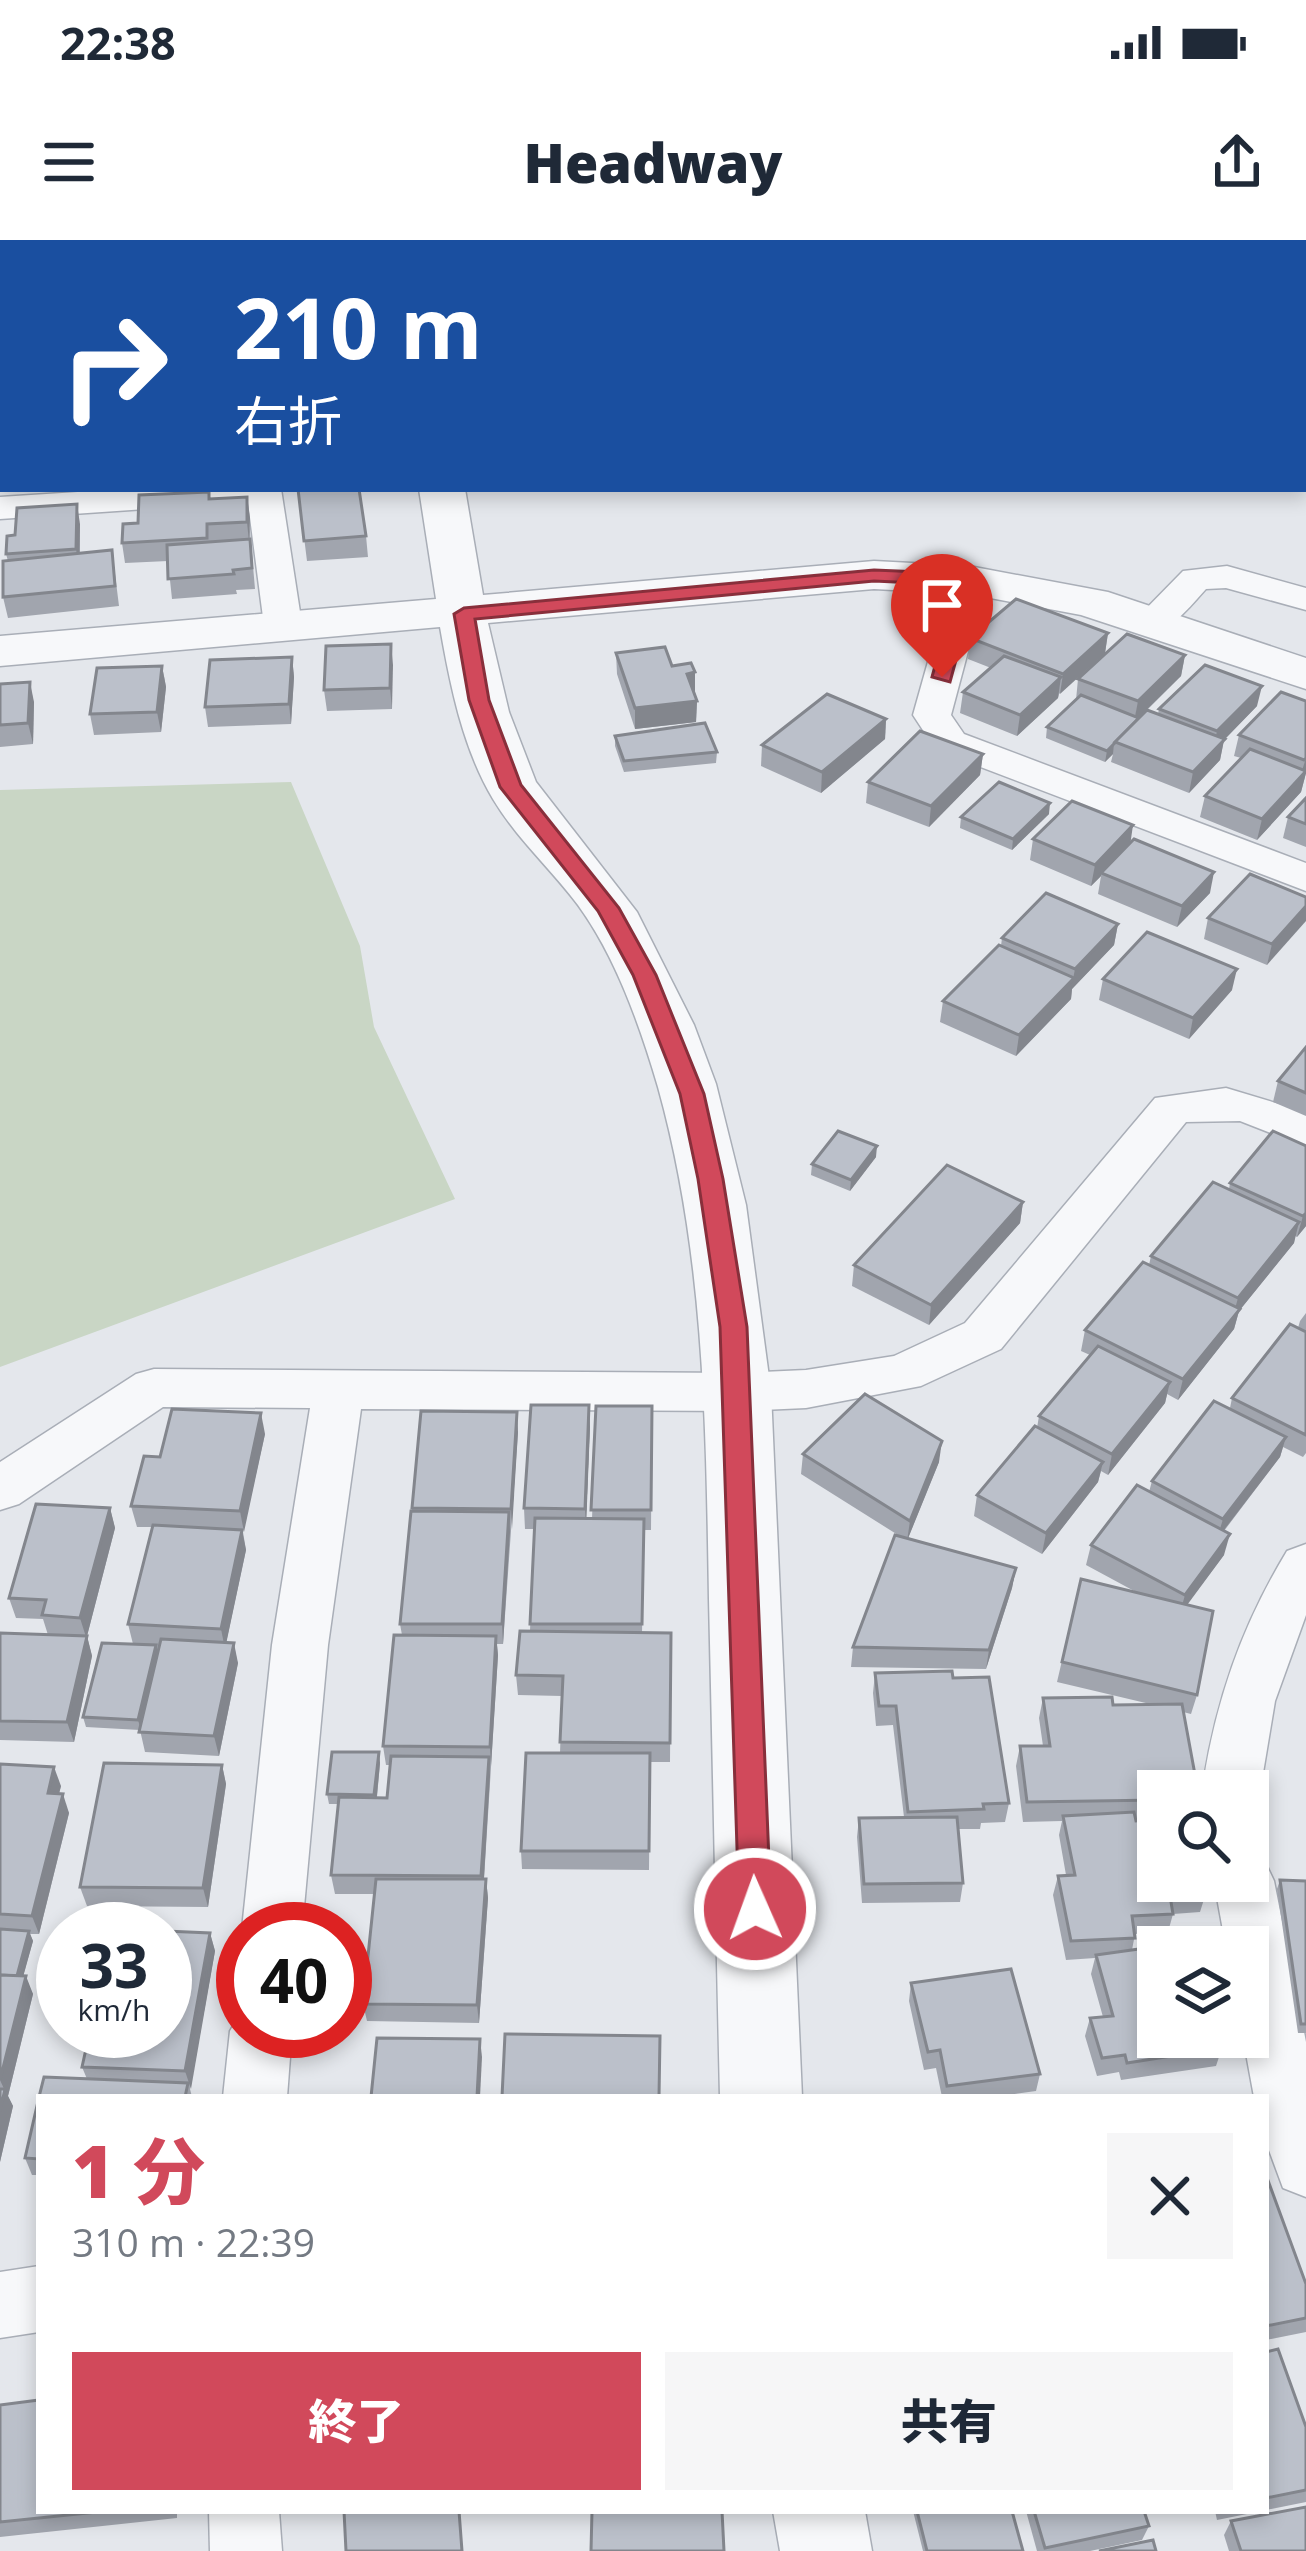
<!DOCTYPE html>
<html lang="ja">
<meta charset="utf-8">
<style>
body{margin:0;font-family:"Open Sans","Noto Sans JP",sans-serif;background:#f6f6f7;color:#1f2937;height:100vh;display:flex;flex-direction:column;font-size:45px;white-space:nowrap}
*{box-sizing:border-box;margin:0}
p{font-size:39px;color:#747a83}
.icon{flex:none;width:66px;height:66px;fill:none;stroke:currentColor;stroke-width:2;stroke-linecap:round;stroke-linejoin:round}
.map{position:relative;flex:1;overflow:hidden}
.drawer{position:absolute;left:36px;top:1854px;width:1233px;height:420px;display:flex;flex-direction:column;background:#fff;border-radius:0px;box-shadow:0 6px 18px #0003}
.drawer>*{flex:none}
.guide{position:absolute;left:0px;top:0px;width:1308px;height:252px;box-shadow:0 6px 18px #0003;background:#1a4fa0;color:#fff;overflow:hidden}
.tools{position:absolute;left:1137px;top:1530px;display:grid;gap:24px}
.tools a{display:grid;place-items:center;width:132px;height:132px;border-radius:0px;background:#fff;box-shadow:0 6px 18px #0003;font-size:60px}
.speed{position:absolute;left:36px;top:1662px;display:flex;gap:24px;font-size:60px;font-weight:700;text-align:center}
.speed>*{display:grid;place-content:center;width:156px;height:156px;border-radius:50%;background:#fff;box-shadow:0 6px 18px #0003;line-height:1}
.speed small{font-size:30px;font-weight:400}
.speed .limit{border:18px solid #d22;background:#fff;color:#111}
.pin{position:absolute;display:grid;place-items:center;width:102px;height:102px;color:#fff;margin:-123px -51px;border-radius:50% 50% 50% 0;rotate:-45deg;box-shadow:0 0 12px #0007}
.pin .icon{rotate:45deg}
.me{position:absolute;width:132px;margin:-66px;rotate:358deg;stroke-linejoin:round;filter:drop-shadow(0 0 9px #0008)}
.turn{display:flex;align-items:center;gap:42px;height:252px;padding:0 36px;font-size:54px}
.turn .icon{width:156px;height:156px;stroke-width:2.5}
.turn b{display:block;font-size:84px;line-height:102px}
.round{display:grid;place-items:center;flex:none;width:126px;height:126px;border-radius:0px;background:#f6f6f7}
.headline{display:flex;align-items:center;justify-content:space-between;height:204px;padding:0 36px}
h1{font-size:72px;font-weight:800;line-height:90px;color:#d1495b}
.cta{display:flex;gap:24px;margin-top:auto;padding:24px 36px}
.cta a{flex:1;height:138px;border-radius:0px;background:#d1495b;color:#fff;font-size:48px;font-weight:800;line-height:138px;text-align:center}
.cta a+a{background:#f6f6f7;color:#1f2937}
.status{display:flex;justify-content:space-between;align-items:center;height:84px;padding:0 60px;background:#fff;direction:ltr}
.status svg{height:33px;fill:currentColor}
header{display:flex;justify-content:space-between;align-items:center;height:156px;padding:0 36px;background:#fff;font-size:54px;font-weight:800}
.map>svg:first-child{display:block}
</style>
<div class="status"><b>22:38</b><svg viewBox="0 0 49 12"><path d="M0 12V9h3v3zM5 12V6h3v6zM10 12V3h3v9zM15 12V0h3v12zM26 1h20v11H26zM47 4h2v5h-2z"/></svg></div>
<header><svg class="icon" aria-label="menu" viewBox="0 0 24 24"><path d="M4 6h16M4 12h16M4 18h16"/></svg>Headway<svg class="icon" aria-label="share" viewBox="0 0 24 24"><path d="M12 15V3M7 8l5-5 5 5M5 13v7h14v-7"/></svg></header>
<div class="map">
<svg width="1306" height="2311" viewBox="0 0 1306 2311">
<rect width="100%" height="100%" fill="#e4e7ec"/>
<polygon fill="#c9d6c5" points="291,542 360,706 374,787 455,959 0,1127 0,550"/>
<g fill="none" stroke-linecap="round" stroke-linejoin="round">
<g fill="#9fb4cc" fill-rule="evenodd">
<rect x="342" y="0" width="10" height="3"/>
<rect x="1305" y="149" width="1" height="8"/>
</g>
<g stroke="#a9aeb7" stroke-width="3">
<g id="minor">
<rect x="9" y="0" width="30" height="3"/>
<rect x="307" y="0" width="30" height="3"/>
<polygon points="3,75 3,106 0,107 0,76"/>
<polygon points="124,249 281,249 302,385 296,393 270,393 264,385 248,262 0,279 0,257"/>
<path d="M1227,326l79,22v22l-80,-22 -20,1c-19,20 -36,47 -66,40l-6,-8 49,-50z"/>
<polygon points="969,329 982,332 987,340 951,475 964,494 1306,623 1306,651 936,510 913,475 951,340 956,332"/>
<polygon points="1226,848 1306,872 1306,907 1240,881 1186,882 1001,1109 921,1146 806,1168 738,1171 361,1169 328,1405 302,1689 242,1689 272,1405 310,1168 163,1167 19,1264 0,1270 0,1222 136,1134 154,1129 738,1133 806,1130 894,1116 965,1083 1155,858"/>
<path d="M1306,1304v71l-31,86 -15,90 -12,19v-19h-46c13,-88 39,-164 85,-240z"/>
<polygon points="1248,1616 1265,1622 1274,1641 1306,1802 1306,1957 1283,1948 1266,1902 1266,1857 1254,1857 1243,1797 1248,1797 1248,1707 1226,1707 1214,1641 1248,1641"/>
<polygon points="243,1769 243,1791 292,1791 287,1857 223,1857 230,1791"/>
<polygon points="39,2026 39,2092 0,2098 0,2032"/>
<polygon points="209,2271 279,2271 282,2311 210,2311"/>
</g>
</g>
<g stroke="#a9aeb7" stroke-width="3">
<g id="tertiary">
<polygon points="381,0 421,0 422,3 382,3"/>
<path d="M419,249h46l18,106 391,-34 95,5 139,26 198,66v31l-225,-74 -112,-21 -95,-5 -386,34 21,89 27,70 101,130 57,113 22,59 30,121 25,187 31,705h-82c-4,-166 -7,-332 -11,-498 -3,-172 -4,-344 -51,-512 -18,-61 -42,-130 -80,-182 -27,-36 -61,-66 -85,-106 -30,-50 -43,-114 -53,-172l-440,39v-30l436,-37z"/>
<polygon points="773,2271 865,2271 872,2311 780,2311"/>
</g>
</g>
<use href="#minor" fill="#f7f8fa" fill-rule="evenodd"/>
<use href="#tertiary" fill="#f7f8fa" fill-rule="evenodd"/>
</g>
<g fill="#a1a5ae">
<polygon points="98,0 178,0 177,3 98,3"/>
<polygon points="298,249 366,296 368,317 307,321"/>
<polygon points="209,252 210,259 247,257 255,349 236,350 237,354 172,359 168,321 125,323 122,303 138,283"/>
<polygon points="80,284 80,314 112,310 119,366 8,378 3,357 8,321 6,314"/>
<polygon points="1108,393 1105,413 1059,454 1058,458 1017,496 960,473 963,452 991,428 968,419 970,398"/>
<polygon points="391,404 392,469 327,471 324,450"/>
<polygon points="616,413 695,432 694,453 697,461 696,482 635,489 617,434"/>
<polygon points="1185,415 1181,436 1139,478 1158,474 1159,469 1257,466 1224,500 1220,520 1189,553 1111,522 1113,514 1105,522 1046,498 1047,487 1076,460 1078,439"/>
<polygon points="292,417 294,437 291,484 208,487 205,467"/>
<polygon points="162,426 166,447 161,492 94,495 90,474"/>
<polygon points="0,444 34,462 33,504 0,507"/>
<polygon points="1306,461 1306,533 1301,552 1257,600 1200,577 1205,556 1241,518 1234,516 1239,495"/>
<polygon points="886,479 885,499 821,553 761,526 762,505"/>
<polygon points="615,496 717,512 716,523 624,532 615,506"/>
<polygon points="983,514 980,535 929,587 866,563 868,542"/>
<polygon points="1306,558 1306,607 1283,598 1288,577"/>
<polygon points="1049,574 1012,610 960,588 961,577"/>
<polygon points="1033,599 1130,604 1210,653 1177,687 1098,654 1101,636 1091,646 1030,620"/>
<polygon points="1306,657 1267,725 1204,699 1208,678"/>
<polygon points="1118,684 1114,705 1072,749 1071,759 1016,816 940,782 943,761 1001,706 1002,698"/>
<polygon points="1103,739 1232,750 1189,799 1099,760"/>
<polygon points="1306,807 1306,876 1273,862 1278,841"/>
<polygon points="1306,906 1306,986 1297,997 1295,996 1294,1003 1239,1071 1234,1089 1178,1160 1167,1154 1165,1163 1108,1235 1101,1231 1098,1242 1042,1314 974,1276 977,1255 1037,1188 1039,1176 1090,1115 1081,1111 1085,1090 1149,1025 1151,1016 1229,949 1230,943"/>
<polygon points="876,917 850,951 811,935 812,924"/>
<polygon points="1023,962 1020,983 929,1085 852,1046 854,1025"/>
<polygon points="1306,1073 1306,1213 1303,1217 1283,1207 1280,1217 1224,1291 1224,1315 1187,1364 1197,1455 1191,1474 1183,1472 1158,1551 1158,1641 1206,1653 1200,1672 1173,1674 1168,1692 1135,1694 1132,1710 1158,1797 1237,1797 1235,1802 1221,1804 1222,1808 1216,1826 1121,1840 1119,1832 1097,1836 1085,1796 1090,1778 1103,1777 1091,1734 1095,1718 1066,1720 1053,1655 1058,1636 1066,1635 1059,1595 1062,1581 1023,1582 1016,1526 1020,1506 1043,1506 1039,1478 1043,1458 1113,1465 1150,1464 1057,1442 1081,1339 1136,1352 1086,1325 1091,1305 1149,1252 1152,1241 1230,1168 1232,1158 1298,1088 1300,1081"/>
<polygon points="596,1166 652,1166 651,1290 644,1290 642,1393 671,1393 670,1522 650,1522 649,1630 522,1629 521,1611 560,1513 562,1456 518,1455 516,1435 530,1391 534,1289 525,1289 524,1268 590,1186 586,1279 592,1279"/>
<polygon points="518,1192 503,1404 497,1404 498,1415 484,1639 486,1639 488,1658 479,1783 367,1781 363,1764 374,1654 335,1654 331,1635 338,1564 329,1564 327,1554 380,1523 377,1557 387,1558 390,1525 386,1525 383,1506 402,1395 400,1384 412,1268"/>
<polygon points="265,1194 243,1292 246,1310 226,1403 238,1423 219,1516 145,1512 140,1490 86,1487 83,1477 133,1404 128,1384 153,1287 137,1287 131,1266 160,1217"/>
<polygon points="803,1214 939,1222 908,1298 1016,1328 1012,1348 986,1429 851,1427 853,1407 898,1295 801,1234"/>
<polygon points="110,1268 115,1288 87,1396 92,1416 74,1502 0,1500 0,1393 48,1395 43,1379 16,1378 9,1358"/>
<polygon points="875,1433 953,1438 1009,1563 1005,1582 981,1583 980,1589 958,1589 963,1643 960,1662 862,1663 857,1597 859,1578 904,1577 893,1485 876,1486 873,1453"/>
<polygon points="0,1524 61,1546 59,1554 69,1573 39,1694 30,1694 33,1701 23,1736 33,1754 8,1856 13,1866 0,1922"/>
<polygon points="222,1525 226,1544 208,1667 87,1666 80,1647"/>
<polygon points="1280,1640 1306,1641 1306,1793 1298,1793 1277,1649"/>
<polygon points="210,1693 215,1711 190,1849 192,1857 87,1839 82,1827"/>
<polygon points="911,1743 1040,1834 1036,1851 994,1857 942,1857 936,1828 924,1830 909,1761"/>
<polygon points="39,1857 39,1935 32,1935 25,1918"/>
<polygon points="1266,1935 1306,2044 1306,2092 1266,2100"/>
<polygon points="1266,2112 1306,2187 1306,2262 1266,2270"/>
<polygon points="0,2165 39,2271 177,2271 177,2278 0,2297"/>
<polygon points="913,2271 1012,2271 1023,2311 923,2311"/>
<polygon points="1026,2271 1144,2271 1149,2286 1142,2300 1090,2311 1037,2311"/>
<polygon points="1215,2271 1262,2271 1217,2280"/>
<polygon points="1231,2281 1306,2311 1229,2311 1224,2295"/>
</g>
<g fill="#83868d">
<polygon points="247,257 250,278 249,302 247,282"/>
<polygon points="77,264 80,284 79,329 76,309"/>
<polygon points="1108,393 1105,413 1060,454 1063,434"/>
<polygon points="391,404 393,425 392,469 390,448"/>
<polygon points="1185,415 1181,436 1134,482 1138,461"/>
<polygon points="292,417 294,437 291,484 289,464"/>
<polygon points="162,426 166,447 161,492 157,472"/>
<polygon points="695,432 695,453 686,454 687,434"/>
<polygon points="1061,437 1058,458 1017,496 1020,475"/>
<polygon points="30,442 34,462 33,504 28,483"/>
<polygon points="1262,446 1257,466 1224,500 1220,520 1189,553 1193,532 1213,511 1217,491"/>
<polygon points="697,461 696,482 635,489 635,468"/>
<polygon points="886,479 885,499 821,553 822,532"/>
<polygon points="1114,503 1113,514 1105,522 1107,511"/>
<polygon points="983,514 980,535 929,587 931,566"/>
<polygon points="1306,518 1306,533 1301,552 1257,600 1262,579 1300,537"/>
<polygon points="1050,563 1049,574 1012,610 1013,599"/>
<polygon points="1133,585 1130,606 1101,633 1101,636 1091,646 1095,625"/>
<polygon points="1214,632 1210,653 1177,687 1182,666"/>
<polygon points="1306,666 1306,681 1267,725 1272,704"/>
<polygon points="1118,684 1114,705 1072,749 1071,759 1016,816 1019,795 1073,739 1075,729"/>
<polygon points="1237,729 1232,750 1189,799 1193,778"/>
<polygon points="877,906 876,917 850,951 851,940"/>
<polygon points="1023,962 1020,983 929,1085 931,1065"/>
<polygon points="1306,973 1306,986 1297,997 1303,976"/>
<polygon points="1299,982 1294,1003 1239,1071 1234,1089 1178,1160 1183,1139 1233,1076 1238,1058"/>
<polygon points="1170,1142 1165,1163 1108,1235 1112,1214"/>
<polygon points="589,1165 590,1186 586,1290 585,1269"/>
<polygon points="517,1172 518,1192 512,1289 511,1269"/>
<polygon points="261,1173 265,1194 244,1292 240,1271"/>
<polygon points="1286,1197 1280,1217 1217,1299 1223,1279"/>
<polygon points="942,1201 939,1222 907,1301 910,1281"/>
<polygon points="1103,1222 1098,1242 1042,1314 1046,1293"/>
<polygon points="110,1268 115,1288 87,1396 92,1416 74,1502 67,1482 86,1397 80,1378"/>
<polygon points="509,1272 510,1292 503,1404 502,1384"/>
<polygon points="242,1290 246,1310 225,1409 221,1389"/>
<polygon points="1230,1294 1224,1315 1179,1376 1185,1355"/>
<polygon points="1016,1328 1012,1348 986,1429 989,1410"/>
<polygon points="496,1396 498,1415 491,1526 490,1507"/>
<polygon points="234,1403 238,1423 219,1516 214,1496"/>
<polygon points="156,1405 159,1416 141,1490 138,1480"/>
<polygon points="379,1512 380,1523 376,1565 374,1555"/>
<polygon points="489,1517 490,1536 483,1654 481,1636"/>
<polygon points="222,1525 226,1544 208,1667 203,1648"/>
<polygon points="54,1527 61,1546 54,1572 48,1553"/>
<polygon points="63,1554 69,1573 39,1694 32,1676"/>
<polygon points="486,1639 488,1658 479,1783 477,1765"/>
<polygon points="29,1691 33,1701 20,1748 17,1738"/>
<polygon points="210,1693 215,1711 191,1849 185,1831"/>
<polygon points="26,1736 33,1754 8,1856 13,1866 0,1922 0,1871 5,1851 0,1840"/>
<polygon points="480,1799 482,1817 480,1857 477,1857"/>
</g>
<g fill="#bbc0ca" stroke="#83868d" stroke-width="3">
<rect x="188" y="0" width="95" height="3"/>
<polygon points="298,249 359,249 366,296 304,301"/>
<polygon points="209,252 209,259 247,257 247,282 207,284 207,298 122,303 123,284 138,283 139,255"/>
<polygon points="77,264 76,309 6,314 7,296 15,295 17,268"/>
<polygon points="250,299 252,328 233,330 234,334 168,339 167,305"/>
<polygon points="112,310 115,346 3,357 3,321"/>
<polygon points="1016,359 1108,393 1063,434 970,398"/>
<polygon points="1127,394 1185,415 1138,461 1078,439"/>
<polygon points="391,404 390,448 324,450 326,406"/>
<polygon points="665,407 672,426 691,423 695,432 687,434 697,461 635,468 616,413"/>
<polygon points="1004,416 1061,437 1020,475 963,452"/>
<polygon points="292,417 289,464 205,467 210,420"/>
<polygon points="1205,425 1262,446 1217,491 1159,469"/>
<polygon points="162,426 157,472 90,474 97,428"/>
<polygon points="30,442 28,483 0,485 0,444"/>
<polygon points="1281,452 1306,461 1306,518 1304,520 1239,495"/>
<polygon points="827,454 886,479 822,532 762,505"/>
<polygon points="1081,455 1139,478 1107,511 1047,487"/>
<polygon points="1147,470 1225,499 1193,532 1115,502"/>
<polygon points="705,483 717,512 624,521 615,496"/>
<polygon points="920,491 983,514 931,566 868,542"/>
<polygon points="1250,509 1306,531 1262,579 1205,556"/>
<polygon points="999,542 1050,563 1013,599 961,577"/>
<polygon points="1306,558 1306,584 1288,577"/>
<polygon points="1072,561 1133,585 1095,625 1033,599"/>
<polygon points="1134,599 1214,632 1182,666 1101,633"/>
<polygon points="1250,634 1306,657 1306,666 1272,704 1208,678"/>
<polygon points="1046,653 1118,684 1075,729 1002,698"/>
<polygon points="1147,692 1237,729 1193,778 1103,739"/>
<polygon points="999,705 1074,738 1019,795 943,761"/>
<polygon points="1306,807 1306,853 1278,841"/>
<polygon points="838,891 877,906 851,940 812,924"/>
<polygon points="1273,891 1306,906 1306,973 1303,976 1230,943"/>
<polygon points="947,925 1023,962 931,1065 854,1025"/>
<polygon points="1213,942 1299,982 1238,1058 1151,1016"/>
<polygon points="1143,1022 1240,1069 1183,1139 1085,1090"/>
<polygon points="1290,1084 1306,1092 1306,1195 1232,1158"/>
<polygon points="1098,1106 1170,1142 1112,1214 1039,1176"/>
<polygon points="865,1154 942,1201 910,1281 803,1214"/>
<polygon points="1214,1161 1286,1197 1223,1279 1152,1241"/>
<polygon points="531,1165 589,1165 585,1269 524,1268"/>
<polygon points="596,1166 652,1166 651,1270 591,1270"/>
<polygon points="172,1169 261,1173 240,1271 131,1266 144,1216 160,1217"/>
<polygon points="421,1171 517,1172 511,1269 412,1268"/>
<polygon points="1035,1186 1103,1222 1046,1293 977,1255"/>
<polygon points="1137,1245 1230,1294 1185,1355 1091,1305"/>
<polygon points="36,1264 110,1268 80,1378 42,1375 46,1360 9,1358"/>
<polygon points="411,1271 509,1272 502,1384 400,1384"/>
<polygon points="535,1278 644,1279 642,1384 530,1384"/>
<polygon points="153,1285 242,1290 221,1389 128,1384"/>
<polygon points="895,1295 1016,1328 989,1410 853,1407"/>
<polygon points="1081,1339 1213,1371 1197,1455 1062,1422"/>
<polygon points="520,1391 671,1393 670,1503 560,1502 563,1436 516,1435"/>
<polygon points="0,1393 87,1396 67,1482 0,1481"/>
<polygon points="394,1395 496,1396 490,1507 383,1506"/>
<polygon points="161,1399 234,1403 214,1496 139,1492"/>
<polygon points="102,1403 156,1405 138,1480 83,1477"/>
<polygon points="952,1431 953,1438 989,1437 1009,1563 983,1564 984,1569 908,1572 896,1466 879,1466 875,1433"/>
<polygon points="1112,1457 1113,1465 1182,1464 1198,1551 1158,1551 1158,1560 1027,1562 1020,1506 1050,1506 1043,1458"/>
<polygon points="332,1512 379,1512 374,1555 327,1554"/>
<polygon points="526,1513 650,1513 649,1611 521,1611"/>
<polygon points="391,1516 489,1517 481,1636 331,1635 339,1557 387,1558"/>
<polygon points="104,1523 222,1525 203,1648 80,1647"/>
<polygon points="0,1524 54,1527 48,1553 63,1554 32,1676 0,1674"/>
<polygon points="1134,1572 1136,1581 1158,1579 1158,1641 1203,1641 1206,1653 1170,1656 1173,1674 1132,1676 1135,1698 1071,1701 1058,1636 1075,1635 1063,1576"/>
<polygon points="957,1577 963,1643 864,1644 859,1578"/>
<polygon points="376,1639 486,1639 477,1765 363,1764"/>
<polygon points="1280,1640 1306,1641 1306,1784 1301,1784"/>
<polygon points="0,1689 29,1691 17,1736 0,1735"/>
<polygon points="165,1691 210,1693 185,1831 82,1827 90,1791 165,1791"/>
<polygon points="1189,1702 1190,1707 1158,1707 1158,1797 1219,1797 1222,1808 1127,1823 1125,1815 1102,1818 1090,1778 1113,1776 1096,1715"/>
<polygon points="1011,1729 1040,1834 947,1846 940,1810 928,1812 911,1743"/>
<polygon points="0,1735 26,1736 0,1840"/>
<polygon points="505,1794 660,1796 659,1857 502,1857"/>
<polygon points="377,1798 480,1799 477,1857 371,1857"/>
<polygon points="44,1837 188,1843 185,1857 39,1857"/>
<polygon points="0,1849 5,1849 0,1871"/>
<polygon points="39,1857 39,1919 25,1918"/>
<polygon points="1266,1935 1306,2044 1306,2078 1266,2086"/>
<polygon points="1278,2109 1306,2187 1306,2250 1266,2258 1266,2112"/>
<polygon points="39,2160 39,2271 107,2271 0,2282 0,2165"/>
<polygon points="1306,2267 1306,2311 1241,2311 1231,2281"/>
<polygon points="344,2271 459,2271 462,2311 346,2311"/>
<polygon points="592,2271 722,2271 724,2311 591,2311"/>
<polygon points="917,2271 1012,2271 1023,2311 927,2311"/>
<polygon points="1034,2271 1144,2271 1149,2286 1045,2308"/>
<polygon points="1153,2300 1156,2311 1099,2311"/>
</g>
<polygon fill="#d1495b" stroke="#882f3b" stroke-width="3" points="874,330 968,334 978,340 950,442 932,437 957,345 874,341 475,379 489,460 521,545 619,668 656,735 704,854 723,939 747,1087 771,1669 767,1679 755,1684 744,1679 739,1669 720,1087 698,939 680,854 633,735 598,671 500,547 469,460 454,374 464,368"/>
</svg>
<div class="tools">
<a><svg class="icon" aria-label="search" viewBox="0 0 24 24"><circle cx="10" cy="10" r="6"/><path d="M15 15l6 6"/></svg></a>
<a><svg class="icon" aria-label="layers" viewBox="0 0 24 24"><path d="M12 4l9 5-9 5-9-5zM3 14l9 5 9-5"/></svg></a>
</div>
<div class="speed"><div>33<small>km/h</small></div><div class="limit">40</div></div>
<div class="pin" style="left:942px;top:437px;background:#d93025"><svg class="icon" aria-label="arrive" viewBox="0 0 24 24"><path d="M6 21V4h12l-3 4 3 4H6"/></svg></div>
<svg class="me" style="left:755px;top:1669px" viewBox="-20 -20 40 40"><circle r="17" fill="#d1495b" stroke="#fff" stroke-width="3"/><path d="M0-11L8 9 0 5-8 9z" fill="#fff"/></svg>
<div class="guide">
<div class="turn"><svg class="icon" aria-label="right" viewBox="0 0 24 24"><path d="M7 20v-9h11M14 6l5 5-5 5"/></svg><div><b>210 m</b>右折</div></div>
</div>
<section class="drawer">
<div class="headline"><div><h1>1 分</h1><p>310 m · 22:39</p></div><a class="round"><svg class="icon" aria-label="close" viewBox="0 0 24 24"><path d="M6 6l12 12M18 6L6 18"/></svg></a></div>
<div class="cta"><a>終了</a><a>共有</a></div>
</section>
</div>
